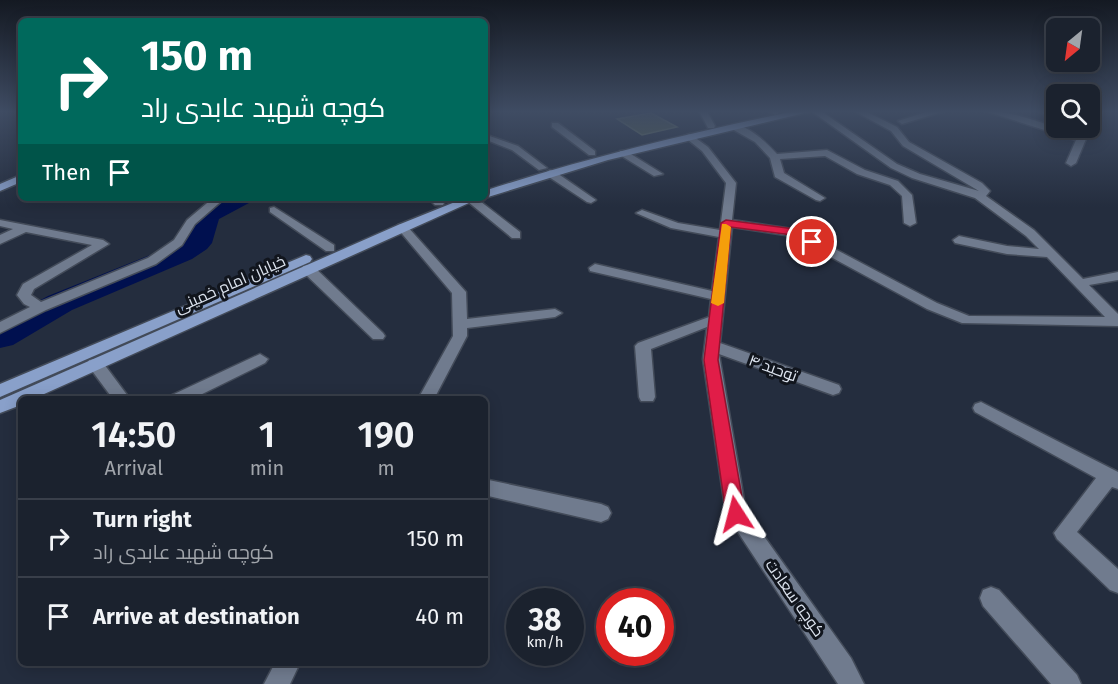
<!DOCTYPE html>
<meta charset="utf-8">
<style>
body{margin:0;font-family:"Fira Sans",Cairo,sans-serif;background:#282f3a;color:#f1f3f6;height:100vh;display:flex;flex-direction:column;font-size:22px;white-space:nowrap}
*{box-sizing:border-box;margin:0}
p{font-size:20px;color:#a0a4aa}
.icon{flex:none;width:33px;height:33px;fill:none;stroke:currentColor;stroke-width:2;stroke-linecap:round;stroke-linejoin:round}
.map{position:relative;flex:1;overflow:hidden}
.side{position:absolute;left:18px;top:396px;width:470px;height:270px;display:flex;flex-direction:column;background:#1b222e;border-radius:9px;box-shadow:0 3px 15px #0003,0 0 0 2px #393f4a}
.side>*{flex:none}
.hud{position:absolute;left:18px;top:18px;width:470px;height:183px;border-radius:9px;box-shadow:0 3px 15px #0003,0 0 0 2px #393f4a;background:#00695c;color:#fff;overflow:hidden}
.needle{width:39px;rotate:209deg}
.controls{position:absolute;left:1046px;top:18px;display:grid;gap:12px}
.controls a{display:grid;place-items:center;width:54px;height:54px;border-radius:9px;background:#1b222e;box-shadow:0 3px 15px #0003,0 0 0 2px #393f4a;font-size:30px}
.speed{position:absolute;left:506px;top:588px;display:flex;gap:12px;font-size:30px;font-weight:700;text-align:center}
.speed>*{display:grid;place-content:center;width:78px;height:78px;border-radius:50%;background:#1b222e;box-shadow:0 3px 15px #0003,0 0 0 2px #393f4a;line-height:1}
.speed small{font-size:15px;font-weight:400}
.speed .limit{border:9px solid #d22;background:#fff;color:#111}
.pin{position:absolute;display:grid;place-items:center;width:51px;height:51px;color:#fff;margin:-26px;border:3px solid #fff;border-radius:50%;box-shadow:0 2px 6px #0007}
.me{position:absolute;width:66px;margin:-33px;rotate:351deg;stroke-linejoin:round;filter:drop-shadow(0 0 4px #0008)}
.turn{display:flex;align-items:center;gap:21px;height:126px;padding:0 24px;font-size:27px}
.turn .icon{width:78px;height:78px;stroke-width:2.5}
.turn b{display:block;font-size:42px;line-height:51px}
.then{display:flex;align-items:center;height:57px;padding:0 24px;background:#0003;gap:12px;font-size:22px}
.eta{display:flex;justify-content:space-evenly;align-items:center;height:102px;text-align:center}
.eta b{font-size:36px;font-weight:600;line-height:42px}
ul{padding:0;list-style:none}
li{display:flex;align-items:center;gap:18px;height:78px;padding:0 24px;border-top:2px solid #393f4a}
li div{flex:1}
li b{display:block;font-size:22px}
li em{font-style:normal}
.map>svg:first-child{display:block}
</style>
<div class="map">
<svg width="1118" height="684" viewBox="0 0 1118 684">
<rect width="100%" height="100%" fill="#242d3e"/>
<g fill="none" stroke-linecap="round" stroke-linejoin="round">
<polygon fill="#00104f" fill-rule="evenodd" points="216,198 253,198 249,203 219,219 212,243 207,249 192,259 72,310 13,345 0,348 0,322 48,296 170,247 184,239 189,224 200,207"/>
</g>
<polygon fill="#525f4c" stroke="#687563" stroke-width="1.5" points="651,113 677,127 642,135 617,119"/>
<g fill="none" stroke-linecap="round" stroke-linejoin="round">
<g stroke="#434b59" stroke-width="3">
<g id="minor">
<polygon points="484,111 489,111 484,114"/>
<polygon points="699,111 707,111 715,126 714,128 708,128"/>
<polygon points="769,111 778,111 779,113 775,115"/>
<polygon points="811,111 821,111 897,164 920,174 979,191 903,146 891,131 854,111 865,111 897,127 909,142 982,183 990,191 986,196 1034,230 1083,279 1118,272 1118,280 1089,285 1118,314 1118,326 962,323 927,309 792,236 732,227 720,343 839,385 841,389 839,393 833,395 719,354 746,511 851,658 864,684 838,684 726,514 703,359 707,327 651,349 655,397 653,401 641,401 639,397 635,346 638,343 709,317 711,299 590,271 589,268 595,264 712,291 719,237 671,228 636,213 642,210 678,223 720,230 726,183 702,151 687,139 687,135 690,134 708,147 736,183 732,220 799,230 937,303 969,316 1105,317 1047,257 1007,254 955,243 953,240 959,236 1007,246 1039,249 1026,236 975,198 912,178 891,168"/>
<polygon points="929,111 945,111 902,124 898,121"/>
<path d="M985,111c30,0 59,13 87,22v-4h6l8,10 -10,24 -5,3 -5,-3 10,-23z"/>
<polygon points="1039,111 1050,111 1056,115 1056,122"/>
<polygon points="552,123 558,123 595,151 595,155 589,155 552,127"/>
<path d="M732,125c17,-1 34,18 45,29l50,-4 38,20 33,11 14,14 4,28 -6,3 -6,-3 -2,-27 -12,-11 -33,-11 -32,-18 -45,3 4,14 41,25 -5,3 -4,-1 -41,-23 -5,-19 -15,-16 -23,-13z"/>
<polygon points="484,134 518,146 547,168 539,170 512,150 484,139"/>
<polygon points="620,151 626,151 663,174 654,176 620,155"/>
<polygon points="550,170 554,171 596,200 591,203 587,202 546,175 545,173"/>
<polygon points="213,198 225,198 195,224 182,245 156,264 46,310 0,333 0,322 30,307 24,304 17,295 23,284 92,245 26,232 0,244 0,235 13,229 0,226 0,220 103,240 109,244 34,289 31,295 41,302 148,258 174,240 187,220"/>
<polygon points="428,198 440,198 444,203 443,205 435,205"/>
<polygon points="466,198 476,198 520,232 520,238 512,238 467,201"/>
<polygon points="274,207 334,245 334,251 326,251 270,212 270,208"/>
<polygon points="402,224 406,225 466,292 467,319 555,309 562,313 555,317 467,328 467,336 434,399 418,399 453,336 452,293 398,229 398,225"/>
<polygon points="308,265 313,266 383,333 385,336 383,339 373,339 303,272 302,269 303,266"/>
<polygon points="260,354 268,359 265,363 192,399 170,399 172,395"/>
<polygon points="95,359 101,360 130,399 113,399 87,364 89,360"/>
<polygon points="981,402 1118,472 1118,489 1112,487 1077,532 1118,569 1118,593 1110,590 1057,539 1054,533 1096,478 975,412 973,408 975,404"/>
<polygon points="484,479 601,504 608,507 611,513 608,519 601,522 484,495"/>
<polygon points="991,587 999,590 1077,675 1081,684 1051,684 983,606 980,598 983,590"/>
<polygon points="275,663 300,663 290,684 264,684"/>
</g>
</g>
<g stroke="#434b59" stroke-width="3">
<g id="major">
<path d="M795,111h18l-205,49 -120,37 -5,1 1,-7c102,-33 206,-58 311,-80z"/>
<polygon points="21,175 21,182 0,191 0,184"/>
<polygon points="465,198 480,198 33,399 21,399 21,405 0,413 0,400 398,225"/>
<polygon points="306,255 310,256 312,259 310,262 0,397 0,384"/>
</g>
</g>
<use href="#minor" fill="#707b8e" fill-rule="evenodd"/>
<use href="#major" fill="#89a0ca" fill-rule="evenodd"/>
</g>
<linearGradient id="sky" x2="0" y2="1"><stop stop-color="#141922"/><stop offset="0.54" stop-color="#3f4c63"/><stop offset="1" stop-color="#3f4c63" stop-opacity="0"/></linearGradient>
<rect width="1118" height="207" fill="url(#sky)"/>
<polygon fill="#e11d48" stroke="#92132f" stroke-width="1.5" points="726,220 795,229 817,242 812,245 792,235 731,227 718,360 745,514 742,519 736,522 729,519 726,514 704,360 721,223"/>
<polygon fill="#f59e0b" points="722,224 726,224 731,227 724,303 718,306 711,303"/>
<g text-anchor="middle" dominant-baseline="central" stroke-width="6" stroke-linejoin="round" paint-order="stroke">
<g font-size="16" fill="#dce3ee" stroke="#11151d">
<text transform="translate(230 284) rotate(-24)">خیابان امام خمینی</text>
<text transform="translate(773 368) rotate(20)">توحید ۴</text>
<text transform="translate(795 598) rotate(55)">کوچه سعادت</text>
</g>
</g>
</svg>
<div class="controls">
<a><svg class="needle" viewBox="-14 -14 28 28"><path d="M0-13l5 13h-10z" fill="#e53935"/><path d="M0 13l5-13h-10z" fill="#a0a4aa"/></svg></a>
<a><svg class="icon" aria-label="search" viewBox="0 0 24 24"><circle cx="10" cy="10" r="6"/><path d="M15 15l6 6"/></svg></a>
</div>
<div class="speed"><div>38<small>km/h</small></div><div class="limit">40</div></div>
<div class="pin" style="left:812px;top:242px;background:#d93025"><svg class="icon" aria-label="arrive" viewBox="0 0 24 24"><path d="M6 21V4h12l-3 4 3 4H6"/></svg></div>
<svg class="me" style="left:736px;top:514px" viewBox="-20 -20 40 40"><path d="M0-17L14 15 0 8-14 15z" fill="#e11d48" stroke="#fff" stroke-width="4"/></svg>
<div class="hud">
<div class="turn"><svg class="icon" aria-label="right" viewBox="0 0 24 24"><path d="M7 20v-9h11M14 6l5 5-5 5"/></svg><div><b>150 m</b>کوچه شهید عابدی راد</div></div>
<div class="then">Then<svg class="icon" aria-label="arrive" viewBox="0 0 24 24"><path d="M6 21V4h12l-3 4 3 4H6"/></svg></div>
</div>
<section class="side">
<div class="eta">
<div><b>14:50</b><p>Arrival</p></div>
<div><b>1</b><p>min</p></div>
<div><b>190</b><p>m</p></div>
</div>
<ul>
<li><svg class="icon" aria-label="right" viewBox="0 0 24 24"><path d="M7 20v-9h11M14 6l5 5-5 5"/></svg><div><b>Turn right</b><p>کوچه شهید عابدی راد</p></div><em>150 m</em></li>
<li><svg class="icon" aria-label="arrive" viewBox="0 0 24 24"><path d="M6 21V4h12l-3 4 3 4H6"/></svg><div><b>Arrive at destination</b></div><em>40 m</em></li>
</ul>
</section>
</div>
